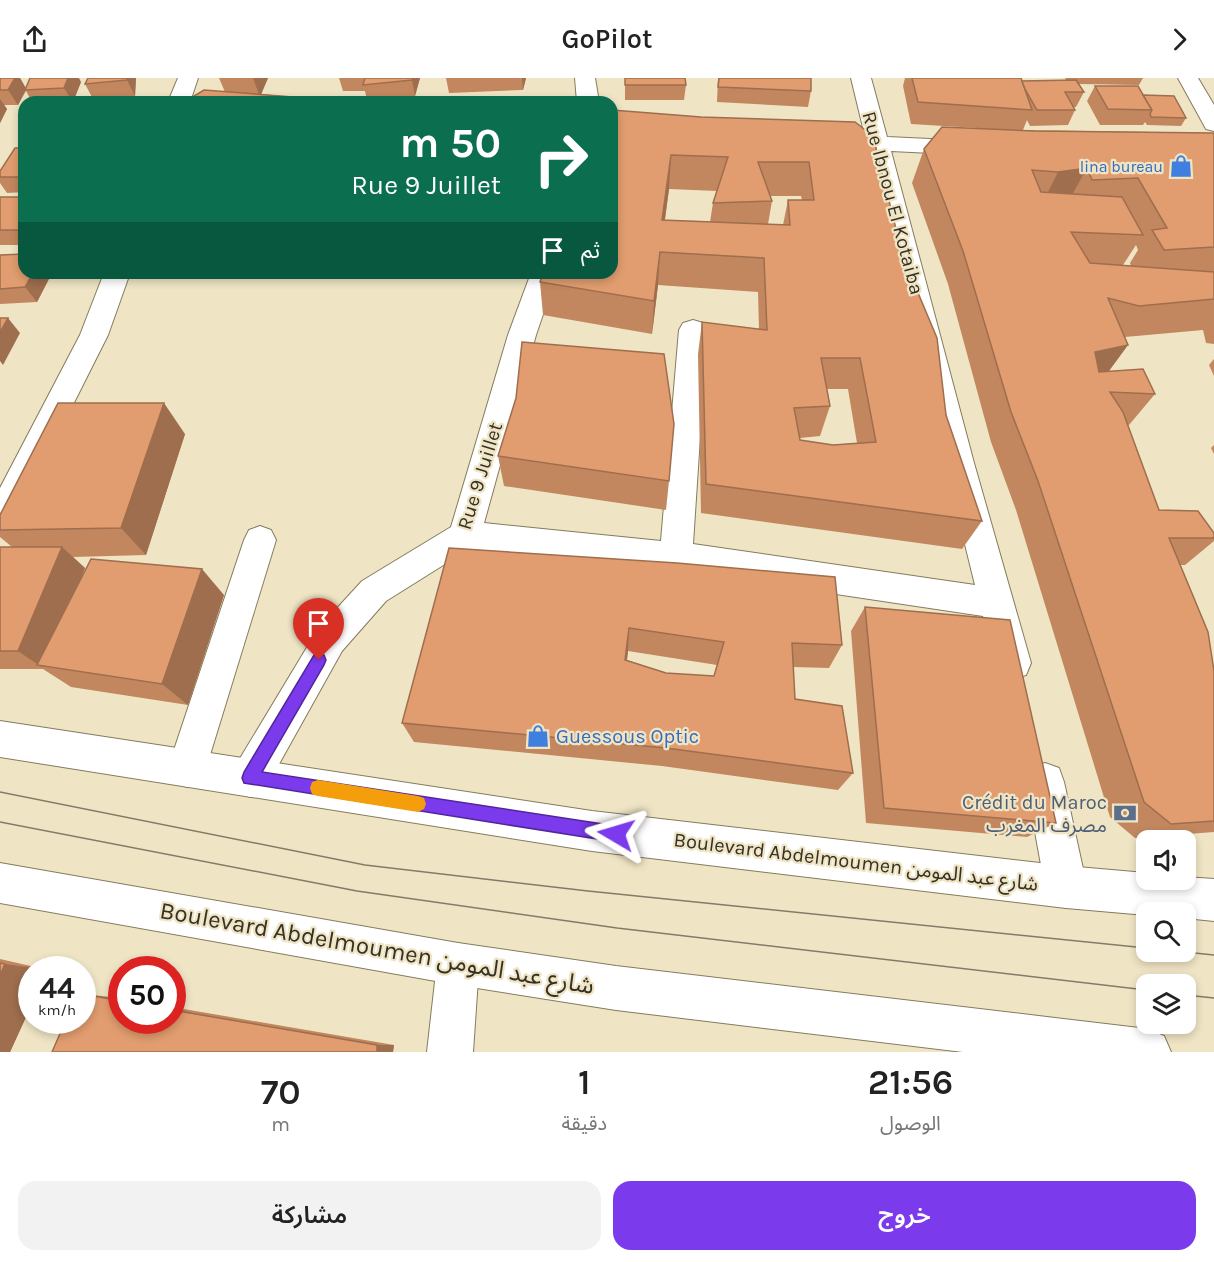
<!DOCTYPE html>
<html lang="ar">
<meta charset="utf-8">
<style>
body{margin:0;font-family:Karla,"Noto Sans Arabic",sans-serif;background:#f2f2f2;color:#222;direction:rtl;height:100vh;display:flex;flex-direction:column;font-size:22px;white-space:nowrap}
*{box-sizing:border-box;margin:0}
p{font-size:20px;color:#767676}
.icon{flex:none;width:33px;height:33px;fill:none;stroke:currentColor;stroke-width:2;stroke-linecap:round;stroke-linejoin:round}
.map{position:relative;height:974px;overflow:hidden;direction:ltr}
.side{display:flex;flex-direction:column;background:#fff;flex:1}
.side>*{flex:none}
.guide{position:absolute;left:18px;top:18px;width:600px;height:183px;border-radius:18px;box-shadow:0 3px 9px #0003;direction:rtl;background:#0b6e4f;color:#fff;overflow:hidden}
.buttons{position:absolute;left:1136px;top:752px;display:grid;gap:12px}
.buttons a{display:grid;place-items:center;width:60px;height:60px;border-radius:12px;background:#fff;box-shadow:0 3px 9px #0003;font-size:30px}
.speed{position:absolute;left:18px;top:878px;display:flex;gap:12px;font-size:30px;font-weight:700;text-align:center}
.speed>*{display:grid;place-content:center;width:78px;height:78px;border-radius:50%;background:#fff;box-shadow:0 3px 9px #0003;line-height:1}
.speed small{font-size:15px;font-weight:400}
.speed .limit{border:9px solid #d22;background:#fff;color:#111}
.pin{position:absolute;display:grid;place-items:center;width:51px;height:51px;color:#fff;margin:-62px -26px;border-radius:50% 50% 50% 0;rotate:-45deg;box-shadow:0 0 6px #0007}
.pin .icon{rotate:45deg}
.me{position:absolute;width:66px;margin:-33px;rotate:277deg;stroke-linejoin:round;filter:drop-shadow(0 0 4px #0008)}
.turn{display:flex;align-items:center;gap:21px;height:126px;padding:0 18px;font-size:27px}
.turn .icon{width:78px;height:78px;stroke-width:2.5}
.turn b{display:block;font-size:42px;line-height:51px}
.then{display:flex;align-items:center;height:57px;padding:0 18px;background:#0003;gap:12px;font-size:22px}
.eta{display:flex;justify-content:space-evenly;align-items:center;height:102px;text-align:center}
.eta b{font-size:36px;font-weight:600;line-height:42px}
.primary-button{display:flex;gap:12px;margin-top:auto;padding:12px 18px}
.primary-button a{flex:1;height:69px;border-radius:18px;background:#7c3aed;color:#fff;font-size:24px;font-weight:600;line-height:69px;text-align:center}
.primary-button a+a{background:#f2f2f2;color:#222}
header{display:flex;justify-content:space-between;align-items:center;height:78px;padding:0 18px;background:#fff;font-size:27px;font-weight:600}
.map>svg:first-child{display:block}
</style>
<header><svg class="icon" aria-label="forward" viewBox="0 0 24 24"><path d="M9 5l7 7-7 7"/></svg>GoPilot<svg class="icon" aria-label="share" viewBox="0 0 24 24"><path d="M12 15V3M7 8l5-5 5 5M5 13v7h14v-7"/></svg></header>
<div class="map">
<svg width="1214" height="974" viewBox="0 0 1214 974">
<rect width="100%" height="100%" fill="#efe5c5"/>
<g fill="none" stroke-linecap="round" stroke-linejoin="round">
<g stroke="#847b5e" stroke-width="2">
<g id="minor">
<polygon points="178,0 198,0 190,24 168,24"/>
<polygon points="575,0 595,0 599,24 577,24"/>
<polygon points="851,0 871,0 887,59 973,63 981,65 984,70 981,75 973,77 891,73 974,385 1031,585 1026,597 1013,601 1000,597 983,538 676,492 469,471 386,523 342,573 264,713 250,719 236,713 231,700 236,687 318,551 362,503 451,449 508,257 531,195 557,195 536,257 484,445 661,463 679,252 683,245 693,242 703,245 707,252 693,466 975,507 868,71 848,69 845,64 848,59 865,58"/>
<polygon points="1178,0 1198,0 1214,27 1214,53 1206,51"/>
<polygon points="104,195 130,195 108,257 11,450 0,454 0,410 80,257"/>
<polygon points="260,448 271,452 276,462 206,690 200,703 187,709 174,703 168,690 244,462 249,452"/>
<polygon points="1045,685 1059,690 1064,704 1087,809 1081,824 1066,830 1051,824 1045,809 1026,704 1031,690"/>
<polygon points="458,865 473,871 479,886 473,974 427,974 437,886 443,871"/>
</g>
</g>
<g stroke="#847b5e" stroke-width="2">
<g id="major">
<polygon points="0,643 592,733 1066,788 1146,795 1146,801 1185,801 1185,799 1214,801 1214,843 1185,840 1185,834 1146,834 1146,837 1066,830 592,773 0,679"/>
<polygon points="0,785 458,865 616,888 1148,951 1164,958 1171,974 963,974 616,932 458,907 0,825"/>
</g>
</g>
<use href="#minor" fill="#fff" fill-rule="evenodd"/>
<use href="#major" fill="#fff" fill-rule="evenodd"/>
<g stroke="#827b67" stroke-width="1.5">
<polyline points="0,714 365,787 588,813 1146,870"/>
<polyline points="0,744 357,813 617,850 1146,912"/>
<polyline points="1175,873 1214,877"/>
<polyline points="1185,917 1214,920"/>
</g>
</g>
<g fill="#c2875f" fill-rule="evenodd">
<polygon points="0,0 20,0 26,10 81,4 73,24 32,24 26,13 18,27 4,27 7,31 0,45"/>
<polygon points="88,0 136,0 135,18 93,21 85,6"/>
<polygon points="219,0 268,0 261,16 319,21 367,22 365,13 343,13 339,0 420,0 415,18 371,22 184,24 225,14"/>
<polygon points="446,0 526,0 523,12 449,15"/>
<polygon points="625,0 686,7 684,22 625,22"/>
<polygon points="718,0 811,0 811,13 808,29 717,24"/>
<path d="M905,0h116l1,3 44,-1 -1,-2h78l-4,7 -60,-1 5,8 -8,15h-2l1,3 -7,15 -38,1 -3,-6 -4,10 191,3v211l-8,-1 -3,-13 -78,7 3,8 -19,26 46,23 -26,31h-1l31,85 55,23v8l-29,24h-5l34,106v161l-79,6 -25,-21 -94,-307 -25,-68 -43,-158 -36,-101 12,-34 53,-21 -66,-4 -8,-38zM1136,167l2,5 -8,13 1,3 -8,-1z"/>
<polygon points="1095,8 1143,17 1186,40 1181,48 1147,47 1145,44 1143,47 1100,47 1087,23"/>
<path d="M612,32l89,7 154,5 48,135 43,158 36,106 -20,28 -261,-36 -3,-159 4,-32 57,7 -1,-37 -100,-7 -6,49 -109,-19 -3,-33zM669,111l48,2 -4,12 -3,19 -45,-2zM770,118h31l1,4h-14l-5,25 -15,-1 4,-23zM827,311h21l9,54 -24,2 -33,-5v-2l20,-2 10,-30z"/>
<polygon points="24,70 24,114 7,115 0,105 0,93"/>
<rect x="0" y="119" width="24" height="48"/>
<polygon points="0,177 24,195 52,195 37,224 0,226"/>
<polygon points="1214,281 1214,298 1209,287"/>
<polygon points="185,356 146,477 73,479 85,490 81,500 224,517 188,627 71,609 43,591 0,591 0,469 12,469 0,459 0,437"/>
<polygon points="1214,367 1214,376 1211,370"/>
<polygon points="498,378 669,403 666,432 504,408"/>
<path d="M677,485l165,82 -13,23 -36,-1 2,32 58,74 -15,17 -176,-24 -248,-24 -12,-19zM628,573l89,14 -3,11 -48,-3 -39,-13z"/>
<polygon points="865,529 1056,745 1027,759 866,745 851,553"/>
<polygon points="0,881 44,891 32,891 32,926 10,974 0,974"/>
<polygon points="82,916 122,920 122,942 172,942 172,929 394,967 393,974 52,974"/>
</g>
<g fill="#9e6e4e">
<polygon points="15,0 20,0 26,11 18,27 8,12"/>
<polygon points="68,0 79,0 81,4 73,24 64,10"/>
<polygon points="127,0 136,0 135,18 127,2"/>
<polygon points="253,0 268,0 260,19"/>
<polygon points="413,0 420,0 415,18 412,2"/>
<polygon points="522,0 526,0 523,12"/>
<polygon points="0,21 7,31 0,45"/>
<polygon points="671,77 669,111 660,176 662,142"/>
<polygon points="1087,90 1068,124 1041,128 1058,94"/>
<polygon points="660,174 658,207 652,256 654,223"/>
<polygon points="33,195 52,195 37,224 25,209"/>
<polygon points="8,240 20,255 3,287 0,283 0,254"/>
<polygon points="1128,267 1105,298 1073,306 1095,274"/>
<polygon points="164,325 185,356 146,477 121,450"/>
<polygon points="62,469 85,490 47,589 40,588 18,573"/>
<polygon points="202,491 224,517 188,627 162,606"/>
<polygon points="629,550 628,573 624,604 625,582"/>
<polygon points="5,886 42,891 32,891 32,926 10,974 0,974 0,897"/>
<polygon points="377,967 394,967 393,974 377,974"/>
</g>
<g fill="#e19d6f" stroke="#9e6e4e" stroke-width="1.5" fill-rule="evenodd">
<polygon points="0,0 15,0 8,12 0,12"/>
<polygon points="30,0 68,0 64,10 25,12"/>
<polygon points="88,0 127,0 127,2 85,6"/>
<polygon points="365,0 413,0 412,2 363,7"/>
<polygon points="625,0 685,0 686,7 625,7"/>
<polygon points="719,0 811,0 811,13 718,9"/>
<polygon points="912,0 1021,0 1032,32 918,24"/>
<polygon points="1076,2 1084,14 1065,14 1075,32 1037,32 1025,11 1022,3"/>
<polygon points="1095,8 1138,8 1152,32 1108,31"/>
<polygon points="204,12 319,21 501,24 184,24"/>
<polygon points="1143,17 1174,18 1186,40 1151,39 1150,36 1152,32"/>
<path d="M612,32l89,7 154,5 18,14 30,121 34,81 9,77 36,106 -276,-37 -4,-162 65,8 -3,-72 -104,-6 -6,49 -114,-19 3,-9h69zM671,77l57,2 -15,46 59,-2 -14,-39h51l5,38h-26l2,25 -128,-5zM821,280h39l16,84 -43,3 -33,-5 -6,-32 36,-2z"/>
<polygon points="942,49 1034,53 1214,55 1214,169 1164,172 1152,152 1167,150 1138,100 1092,102 1087,90 1058,94 1032,92 1041,114 1122,119 1143,157 1071,154 1090,185 1214,194 1214,221 1139,228 1108,220 1128,267 1095,274 1099,294 1143,291 1155,316 1110,314 1123,334 1159,432 1198,433 1214,455 1214,460 1169,460 1208,554 1214,593 1214,743 1171,746 1144,724 1038,403 1011,334 963,173 924,71"/>
<polygon points="15,70 24,70 24,99 0,99 0,93"/>
<rect x="0" y="119" width="24" height="33"/>
<polygon points="24,176 24,195 33,195 25,209 0,211 0,177"/>
<polygon points="0,240 8,240 0,254"/>
<polygon points="522,264 664,276 674,346 669,403 498,378 516,320"/>
<polygon points="58,325 164,325 121,450 0,452 0,437"/>
<polygon points="0,469 62,469 18,573 0,573"/>
<path d="M449,470l228,15 158,14 7,68 -50,-2 3,56 47,7 11,67 -187,-25 -264,-25zM629,550l95,14 -10,34 -48,-3 -41,-13z"/>
<polygon points="91,481 202,491 162,606 37,587"/>
<polygon points="865,529 1010,542 1056,745 884,730"/>
<polygon points="0,885 5,886 0,897"/>
<polygon points="82,916 122,923 122,942 172,942 172,932 377,967 377,974 52,974 66,942 82,942"/>
</g>
<polygon fill="#7c3aed" stroke="#51269a" stroke-width="1.5" points="319,575 324,577 326,582 324,587 262,694 616,748 622,750 624,756 622,762 616,764 244,705 242,700 244,694 314,577"/>
<polygon fill="#f59e0b" points="318,702 418,718 424,720 426,726 424,731 418,734 318,718 312,716 310,710 312,704"/>
<defs>
<g id="shop-bare" transform="scale(1.8)"><path d="M-5-2.5h2.3a2.7 3.5 0 0 1 5.4 0H5L5.5 6h-11ZM-1.5-2.5h3a1.5 2.3 0 0 0-3 0Z" fill="#3f7fe0" stroke="#efe5c5" stroke-width="2.5" paint-order="stroke"/></g>
<g id="bank-bare" transform="scale(1.8)"><path d="M-6-4H6V4H-6ZM0-2.3a2.3 2.3 0 1 0 0 4.6a2.3 2.3 0 1 0 0-4.6Z" fill="#5c6f8a" stroke="#efe5c5" stroke-width="2.5" paint-order="stroke"/></g>
</defs>
<g fill-rule="evenodd">
<use href="#shop-bare" x="1181" y="88"/>
<use href="#shop-bare" x="538" y="658"/>
<use href="#bank-bare" x="1125" y="735"/>
</g>
<g text-anchor="middle" dominant-baseline="central" stroke-width="4.5" stroke-linejoin="round" paint-order="stroke">
<g font-size="16" fill="#366cbe" stroke="#efe5c5" text-anchor="end">
<text x="1163" y="88">lina bureau</text>
</g>
<g font-size="20" fill="#353125" stroke="#efe5c5">
<text transform="translate(893 125) rotate(75)">Rue Ibnou El Kotaiba</text>
<text transform="translate(480 398) rotate(-73)">Rue 9 Juillet</text>
<text transform="translate(856 784) rotate(7)">Boulevard Abdelmoumen شارع عبد المومن</text>
</g>
<g font-size="20" fill="#366cbe" stroke="#efe5c5" text-anchor="start">
<text x="556" y="658">Guessous Optic</text>
</g>
<g font-size="20" fill="#4e5e75" stroke="#efe5c5" text-anchor="end">
<text x="1107" y="724">Crédit du Maroc<tspan x="1107" dy="23">مصرف المغرب</tspan></text>
</g>
<g font-size="24" fill="#353125" stroke="#efe5c5">
<text transform="translate(377 870) rotate(10)">Boulevard Abdelmoumen شارع عبد المومن</text>
</g>
</g>
</svg>
<div class="buttons">
<a><svg class="icon" aria-label="sound" viewBox="0 0 24 24"><path d="M4 9h4l5-4v14l-5-4H4zM17 9q2 3 0 6"/></svg></a>
<a><svg class="icon" aria-label="search" viewBox="0 0 24 24"><circle cx="10" cy="10" r="6"/><path d="M15 15l6 6"/></svg></a>
<a><svg class="icon" aria-label="layers" viewBox="0 0 24 24"><path d="M12 4l9 5-9 5-9-5zM3 14l9 5 9-5"/></svg></a>
</div>
<div class="speed"><div>44<small>km/h</small></div><div class="limit">50</div></div>
<div class="pin" style="left:319px;top:582px;background:#d93025"><svg class="icon" aria-label="arrive" viewBox="0 0 24 24"><path d="M6 21V4h12l-3 4 3 4H6"/></svg></div>
<svg class="me" style="left:616px;top:756px" viewBox="-20 -20 40 40"><path d="M0-17L14 15 0 8-14 15z" fill="#7c3aed" stroke="#fff" stroke-width="4"/></svg>
<div class="guide">
<div class="turn"><svg class="icon" aria-label="right" viewBox="0 0 24 24"><path d="M7 20v-9h11M14 6l5 5-5 5"/></svg><div><b>50 m</b>Rue 9 Juillet</div></div>
<div class="then">ثم<svg class="icon" aria-label="arrive" viewBox="0 0 24 24"><path d="M6 21V4h12l-3 4 3 4H6"/></svg></div>
</div>
</div>
<section class="side">
<div class="eta">
<div><b>21:56</b><p>الوصول</p></div>
<div><b>1</b><p>دقيقة</p></div>
<div><b>70</b><p>m</p></div>
</div>
<div class="primary-button"><a>خروج</a><a>مشاركة</a></div>
</section>
